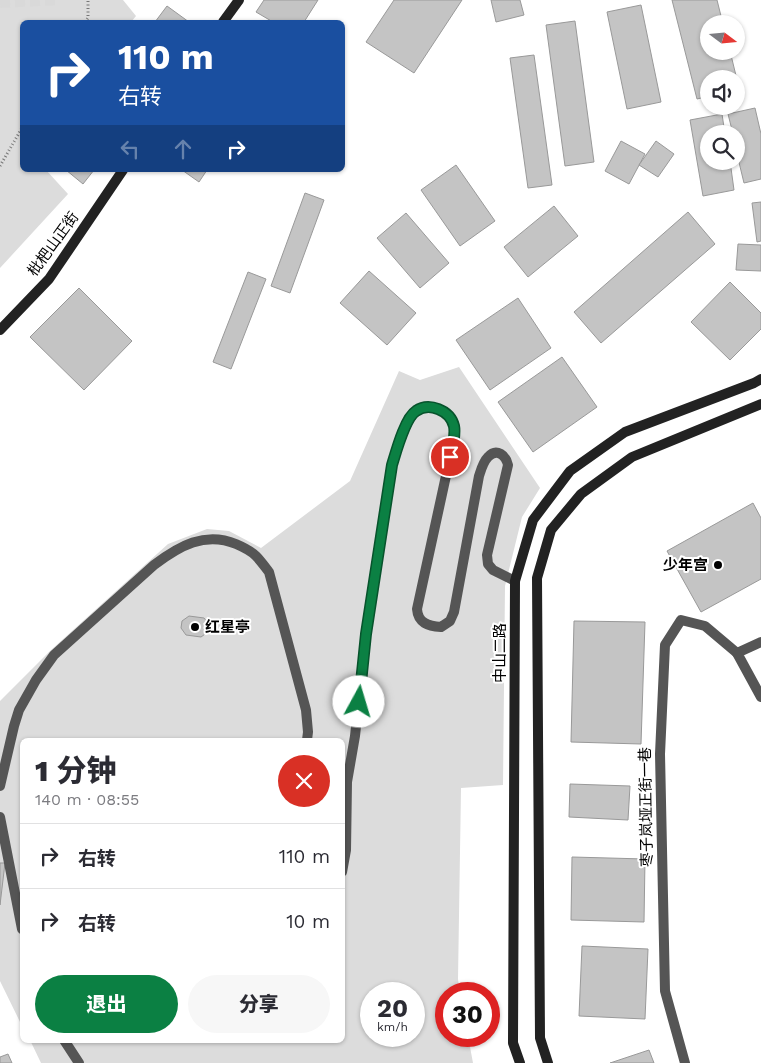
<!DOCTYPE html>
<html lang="zh">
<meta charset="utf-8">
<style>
body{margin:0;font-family:"Work Sans","Noto Sans SC",sans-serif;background:#f7f7f7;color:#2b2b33;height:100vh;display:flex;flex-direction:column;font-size:19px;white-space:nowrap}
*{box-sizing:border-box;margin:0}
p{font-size:16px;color:#7c7c81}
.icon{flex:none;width:28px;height:28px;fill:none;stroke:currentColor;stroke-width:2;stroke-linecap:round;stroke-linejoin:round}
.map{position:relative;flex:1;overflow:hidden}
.side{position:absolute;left:20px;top:738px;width:325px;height:305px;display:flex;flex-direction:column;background:#fff;border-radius:8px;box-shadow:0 1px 4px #0004}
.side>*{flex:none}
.guide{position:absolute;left:20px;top:20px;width:325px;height:152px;border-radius:8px;box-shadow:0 1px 4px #0004;background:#1a4fa0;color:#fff;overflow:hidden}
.needle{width:32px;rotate:106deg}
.tools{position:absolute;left:700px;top:15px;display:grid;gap:10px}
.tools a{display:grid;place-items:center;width:45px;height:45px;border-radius:50%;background:#fff;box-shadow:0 1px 4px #0004;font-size:25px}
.speed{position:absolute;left:360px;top:982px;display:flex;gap:10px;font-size:25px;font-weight:700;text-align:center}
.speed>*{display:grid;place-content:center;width:65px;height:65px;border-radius:50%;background:#fff;box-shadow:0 1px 4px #0004;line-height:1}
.speed small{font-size:12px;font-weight:400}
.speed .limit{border:8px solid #d22;background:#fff;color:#111}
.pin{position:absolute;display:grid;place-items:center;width:42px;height:42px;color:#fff;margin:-21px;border:2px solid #fff;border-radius:50%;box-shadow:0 1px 5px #0007}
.me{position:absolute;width:55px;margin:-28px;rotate:6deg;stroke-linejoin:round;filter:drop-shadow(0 0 4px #0008)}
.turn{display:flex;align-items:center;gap:18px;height:105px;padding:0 15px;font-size:22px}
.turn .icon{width:65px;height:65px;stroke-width:2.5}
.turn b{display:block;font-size:35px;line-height:42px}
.lanes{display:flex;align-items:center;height:48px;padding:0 15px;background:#0003;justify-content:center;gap:25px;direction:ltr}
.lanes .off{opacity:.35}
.round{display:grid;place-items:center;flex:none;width:52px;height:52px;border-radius:26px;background:#f7f7f7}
.overview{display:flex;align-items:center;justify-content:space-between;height:85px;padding:0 15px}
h1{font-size:30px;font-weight:800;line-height:38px}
.primary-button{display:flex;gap:10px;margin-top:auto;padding:10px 15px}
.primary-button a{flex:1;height:58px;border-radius:30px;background:#0b8043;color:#fff;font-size:20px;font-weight:800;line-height:58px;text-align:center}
.primary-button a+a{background:#f7f7f7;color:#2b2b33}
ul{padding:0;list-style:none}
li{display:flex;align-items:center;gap:15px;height:65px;padding:0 15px;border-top:1px solid #e1e1e2}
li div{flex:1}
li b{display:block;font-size:19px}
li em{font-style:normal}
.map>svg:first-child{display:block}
</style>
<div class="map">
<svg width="761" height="1063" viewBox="0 0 761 1063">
<rect width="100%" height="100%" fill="#fff"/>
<g fill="#dcdcdc" fill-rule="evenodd">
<polygon points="0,0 123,0 136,16 131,22 22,22 22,170 46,170 68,194 0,268"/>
<path d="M459,367l81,121 -18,29 -17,69 -2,199 -42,3 -3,191 2,15h-14v42h22l5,27h-432l-11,-23h312v-300h-320v286l-22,-45v-280l51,-51 117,-106 39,-15 22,2 32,17 89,-67 49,-110 21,9zM371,994h43v42h-43z"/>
</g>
<g fill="#c4c4c4" stroke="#999">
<polygon points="264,0 318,0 304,22 273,22 256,12"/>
<polygon points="394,0 462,0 414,73 366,42"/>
<polygon points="491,0 520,0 524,15 496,22"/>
<polygon points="672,0 717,0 723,24 709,24 709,51 730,51 739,88 736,89 736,79 709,79 709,96 697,99"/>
<polygon points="641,5 661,102 627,109 607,12"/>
<polygon points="167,6 189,22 155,22"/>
<polygon points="575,21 594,162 565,166 546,25"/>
<polygon points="534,55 552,185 528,188 510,58"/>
<polygon points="755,108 761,134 761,179 744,183 736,150 736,134 733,134 728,114"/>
<polygon points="722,114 725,134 709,134 709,161 730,161 734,190 703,196 690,120"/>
<polygon points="621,141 645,154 629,184 605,171"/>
<polygon points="656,141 674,154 658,177 639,165"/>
<polygon points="456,165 495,221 460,246 421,190"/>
<polygon points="66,170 94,170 83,184"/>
<polygon points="182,170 207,170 199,182"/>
<polygon points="305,193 324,200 290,293 271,286"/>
<polygon points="761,202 761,241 757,242 752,203"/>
<polygon points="554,206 578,236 528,277 504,247"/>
<polygon points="688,212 715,244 601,343 574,312"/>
<polygon points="406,213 449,263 420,288 377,238"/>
<polygon points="738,244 761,245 761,271 736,270"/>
<polygon points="369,271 416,313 387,345 340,303"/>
<polygon points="248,272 266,279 231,369 213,362"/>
<polygon points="730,282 761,313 761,329 730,360 691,322"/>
<polygon points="79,288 132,341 84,390 30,337"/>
<polygon points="518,298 551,348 490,390 456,340"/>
<polygon points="562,357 597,407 533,452 498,402"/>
<polygon points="753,503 761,518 761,579 701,612 667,551"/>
<polygon points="189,616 204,618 210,625 208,632 201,637 186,635 181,628 182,621"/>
<polygon points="574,621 645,622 641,744 571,742"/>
<polygon points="570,784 630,786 628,820 569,817"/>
<polygon points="572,857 645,859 644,922 571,920"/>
<polygon points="0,863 5,863 0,905"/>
<polygon points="582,946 648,949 645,1019 579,1016"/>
<polygon points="649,1050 654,1063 610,1063"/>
<polygon points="8,1054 12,1063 0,1063 0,1057"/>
</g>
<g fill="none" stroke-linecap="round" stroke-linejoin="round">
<polyline stroke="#d9d9d9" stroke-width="10" stroke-dasharray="10 5" stroke-linecap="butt" points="0,3 58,0"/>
<g stroke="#777" stroke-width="3" stroke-dasharray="1 2.5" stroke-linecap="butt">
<polyline points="85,22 88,18 88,0"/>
<polyline points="0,166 22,128"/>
</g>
<g stroke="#555" stroke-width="10">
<polyline points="761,642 737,653 761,697"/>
<path d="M0,786l14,-60 5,-16 17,-30 18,-25 100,-90c25,-19 51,-34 82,-21 7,3 15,7 20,12 5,5 9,11 13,16l37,138 2,22 -1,8"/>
<polyline points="0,817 22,929"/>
<path d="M342,872l4,-22 1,-68 8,-46 11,-102 26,-169c5,-16 10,-35 19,-48 11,-17 39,-10 43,10 1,3 0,8 0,12l-37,170c1,14 11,17 24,18l9,-6 4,-9 25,-136c2,-6 4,-14 9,-19 9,-10 18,-1 20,8l-21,90 1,9 5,6 22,11"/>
<polyline points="64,1040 79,1063"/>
<polyline points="685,1063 665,991 660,754 665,645 681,620 705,626 737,653"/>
</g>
<g stroke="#222" stroke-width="10">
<polyline points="223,22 239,0"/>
<polyline points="0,330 49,279 123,170"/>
<polyline points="520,1063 513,1043 515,581 533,520 570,471 625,432 754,383 761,379"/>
<polyline points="548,1063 540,1038 537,578 551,530 581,494 632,457 761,404"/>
</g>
</g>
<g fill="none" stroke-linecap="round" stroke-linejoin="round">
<g stroke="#07532c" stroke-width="12">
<path id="route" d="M359,702l7,-68 26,-169c4,-13 13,-47 24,-54 13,-9 34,-1 38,15 2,10 -2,22 -4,31"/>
</g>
<use href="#route" stroke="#0b8043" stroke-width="9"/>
</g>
<g fill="#000" stroke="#fff" stroke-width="2">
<circle cx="718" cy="565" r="5"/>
<circle cx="195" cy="627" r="5"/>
</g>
<g text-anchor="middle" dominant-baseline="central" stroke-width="4" stroke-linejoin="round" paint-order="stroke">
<g font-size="15" fill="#000" stroke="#fff">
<text transform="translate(53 244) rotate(-54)">枇杷山正街</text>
<text transform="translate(500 653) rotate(-90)">中山二路</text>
<text transform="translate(646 807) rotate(-91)">枣子岚垭正街一巷</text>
</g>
<g font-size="15" font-weight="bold" fill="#000" stroke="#fff" text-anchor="end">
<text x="708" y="565">少年宫</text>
<text x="205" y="627" text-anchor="start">红星亭</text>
</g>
</g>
</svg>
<div class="tools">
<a><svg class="needle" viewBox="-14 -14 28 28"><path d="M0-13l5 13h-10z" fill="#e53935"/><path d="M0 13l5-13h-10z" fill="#7c7c81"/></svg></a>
<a><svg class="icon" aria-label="sound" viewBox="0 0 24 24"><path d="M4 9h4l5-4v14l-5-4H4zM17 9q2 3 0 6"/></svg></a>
<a><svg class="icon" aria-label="search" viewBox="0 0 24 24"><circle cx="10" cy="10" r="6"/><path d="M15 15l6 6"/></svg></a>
</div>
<div class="speed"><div>20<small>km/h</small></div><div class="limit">30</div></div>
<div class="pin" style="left:450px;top:457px;background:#d93025"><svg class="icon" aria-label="arrive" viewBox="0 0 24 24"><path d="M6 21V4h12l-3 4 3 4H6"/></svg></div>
<svg class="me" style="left:359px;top:702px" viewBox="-20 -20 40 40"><circle r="19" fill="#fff"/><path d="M0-13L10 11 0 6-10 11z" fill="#0b8043"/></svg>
<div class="guide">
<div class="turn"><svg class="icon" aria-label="right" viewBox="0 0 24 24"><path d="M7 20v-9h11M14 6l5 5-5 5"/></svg><div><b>110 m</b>右转</div></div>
<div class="lanes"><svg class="icon off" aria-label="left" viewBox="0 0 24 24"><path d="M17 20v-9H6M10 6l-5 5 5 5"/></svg><svg class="icon off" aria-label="ahead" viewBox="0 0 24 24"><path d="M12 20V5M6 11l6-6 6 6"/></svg><svg class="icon" aria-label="right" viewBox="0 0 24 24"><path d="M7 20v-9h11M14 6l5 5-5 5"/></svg></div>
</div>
<section class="side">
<div class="overview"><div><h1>1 分钟</h1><p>140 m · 08:55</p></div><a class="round" style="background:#d93025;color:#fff"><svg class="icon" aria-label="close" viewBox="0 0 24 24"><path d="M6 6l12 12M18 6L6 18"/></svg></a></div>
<ul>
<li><svg class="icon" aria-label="right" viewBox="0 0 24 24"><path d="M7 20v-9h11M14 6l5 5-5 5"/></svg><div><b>右转</b></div><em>110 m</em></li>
<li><svg class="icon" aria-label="right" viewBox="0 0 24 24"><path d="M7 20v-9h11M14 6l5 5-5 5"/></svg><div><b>右转</b></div><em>10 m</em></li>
</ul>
<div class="primary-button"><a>退出</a><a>分享</a></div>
</section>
</div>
